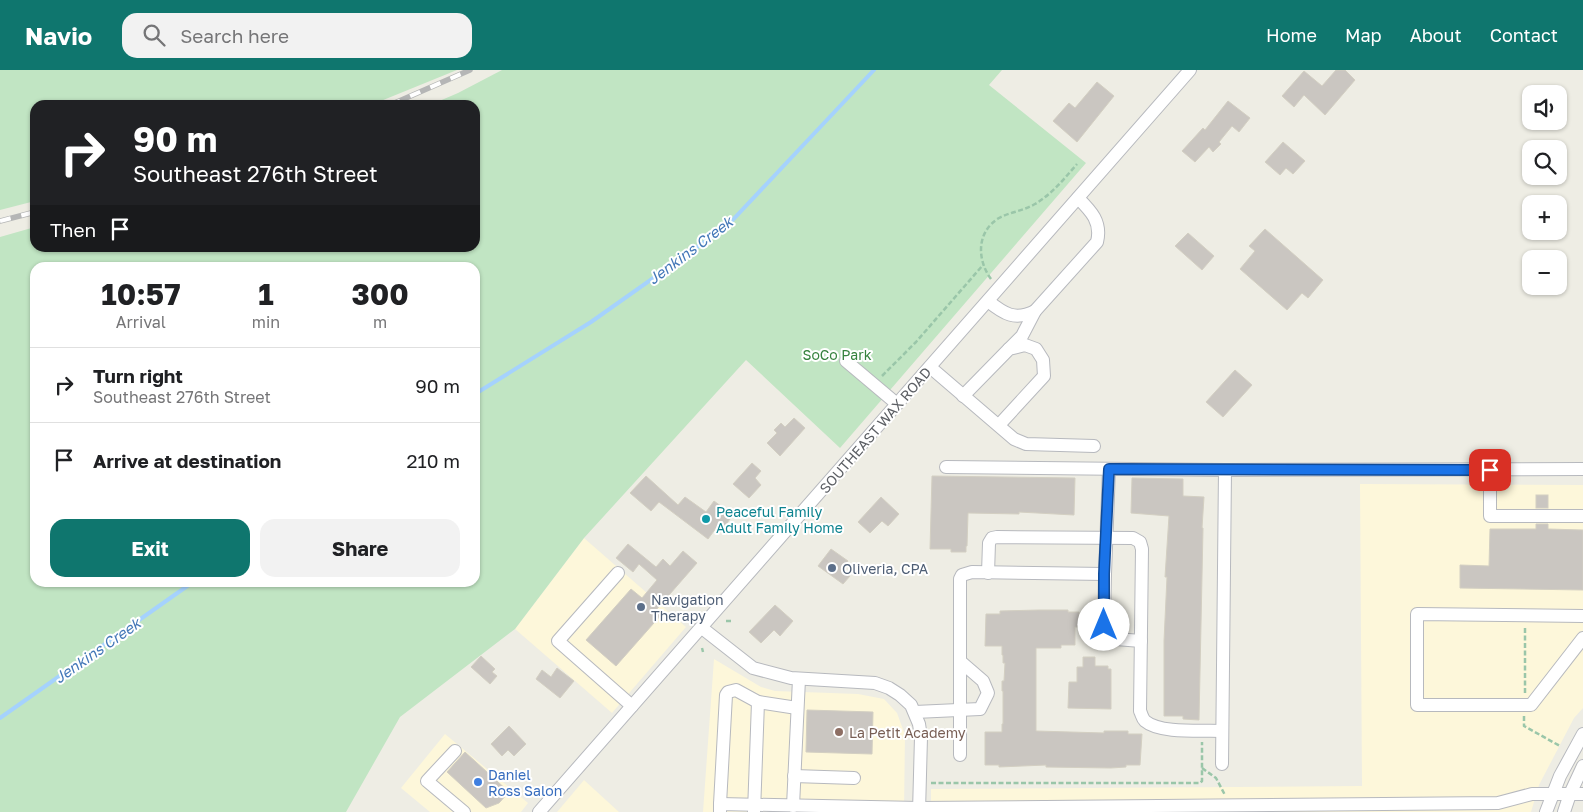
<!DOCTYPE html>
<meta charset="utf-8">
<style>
body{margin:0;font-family:"Golos Text",sans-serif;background:#f2f2f2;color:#202124;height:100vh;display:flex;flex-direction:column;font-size:19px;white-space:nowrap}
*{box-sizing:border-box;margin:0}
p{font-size:16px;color:#757577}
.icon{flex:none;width:28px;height:28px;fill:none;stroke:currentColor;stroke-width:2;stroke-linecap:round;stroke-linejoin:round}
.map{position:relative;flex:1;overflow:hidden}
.drawer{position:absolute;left:30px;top:192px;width:450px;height:325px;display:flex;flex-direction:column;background:#fff;border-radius:15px;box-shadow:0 1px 4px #0004}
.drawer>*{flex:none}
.guide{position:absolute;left:30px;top:30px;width:450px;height:152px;border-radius:15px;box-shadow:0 1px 4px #0004;background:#202124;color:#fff;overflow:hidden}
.tools{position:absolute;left:1522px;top:15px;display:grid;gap:10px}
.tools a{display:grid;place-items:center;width:45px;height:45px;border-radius:10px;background:#fff;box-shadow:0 1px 4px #0004;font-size:25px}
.pin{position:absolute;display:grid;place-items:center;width:42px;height:42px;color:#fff;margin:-21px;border-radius:10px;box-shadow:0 2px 8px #0006}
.me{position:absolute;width:55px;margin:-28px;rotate:0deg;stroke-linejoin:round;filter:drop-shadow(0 0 4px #0008)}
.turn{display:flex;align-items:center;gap:18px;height:105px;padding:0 20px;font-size:22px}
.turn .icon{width:65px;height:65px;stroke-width:2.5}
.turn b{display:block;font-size:35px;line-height:42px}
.then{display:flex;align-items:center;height:48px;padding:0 20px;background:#0003;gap:10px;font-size:19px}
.eta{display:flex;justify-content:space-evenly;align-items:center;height:85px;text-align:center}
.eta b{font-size:30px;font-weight:700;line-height:35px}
.action{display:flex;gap:10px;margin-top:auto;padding:10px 20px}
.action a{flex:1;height:58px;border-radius:15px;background:#0f766e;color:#fff;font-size:20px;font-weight:700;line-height:58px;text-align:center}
.action a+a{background:#f2f2f2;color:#202124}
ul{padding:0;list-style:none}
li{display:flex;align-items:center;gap:15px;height:75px;padding:0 20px;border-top:1px solid #e0e0e0}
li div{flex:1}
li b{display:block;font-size:19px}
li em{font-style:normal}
header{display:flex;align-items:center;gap:30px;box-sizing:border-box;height:70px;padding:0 25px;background:#0f766e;color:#fff}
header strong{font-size:24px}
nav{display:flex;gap:28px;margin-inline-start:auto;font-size:18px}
.search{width:350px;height:45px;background:#f2f2f2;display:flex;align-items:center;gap:12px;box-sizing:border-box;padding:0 18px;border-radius:15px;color:#757577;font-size:19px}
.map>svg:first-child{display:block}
</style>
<header>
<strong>Navio</strong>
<div class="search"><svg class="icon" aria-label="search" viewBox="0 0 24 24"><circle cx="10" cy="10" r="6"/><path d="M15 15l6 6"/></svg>Search here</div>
<nav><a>Home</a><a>Map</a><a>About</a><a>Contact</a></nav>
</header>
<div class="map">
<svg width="1583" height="742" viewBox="0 0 1583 742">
<rect width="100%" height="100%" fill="#eeede4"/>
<g fill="#fdf7da">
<polygon points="1360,414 1583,415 1583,638 1574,648 1539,715 1531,742 931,742 931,719 1362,716"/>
<polygon points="584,468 686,557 612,643 515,559"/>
<polygon points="714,589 761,617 775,621 858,624 884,629 897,643 905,665 904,742 703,742"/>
<polygon points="445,664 528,733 521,742 430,742 401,718"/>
<polygon points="584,710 619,742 557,742"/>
</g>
<g fill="#c1e5c3" fill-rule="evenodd">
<polygon points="0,0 457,0 371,35 35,35 35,131 0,140"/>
<path d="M502,0h500l-13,15 97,78 -246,285 -94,-88 -162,178 -69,91 -115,88 -54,95h-346v-575l35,-10v21h440v-143h-45l28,-12zM35,198h440v314h-440z"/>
</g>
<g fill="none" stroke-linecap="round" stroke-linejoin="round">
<g stroke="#a5d2fd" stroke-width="4">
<polyline points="475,324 591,252 727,156 874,0"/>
<polyline points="0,648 193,512"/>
</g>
</g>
<g fill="#cac6c1" stroke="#d3cfc2">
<polygon points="1336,0 1345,0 1355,10 1325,45 1304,25 1294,37 1282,26 1304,1 1322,16"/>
<polygon points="1097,12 1114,26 1077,72 1053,51 1069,33 1075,38"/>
<polygon points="1228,31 1250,48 1239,62 1232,56 1219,72 1221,74 1213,82 1209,77 1195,92 1182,81 1203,58 1205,60"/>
<polygon points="1283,72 1305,91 1293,104 1286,98 1280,105 1265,92"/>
<polygon points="1265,159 1323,210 1308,228 1302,223 1287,240 1240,199 1255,181 1249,176"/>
<polygon points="1188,163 1214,186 1202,200 1175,176"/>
<polygon points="1235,300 1252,315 1223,347 1206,332"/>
<polygon points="794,348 805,358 780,386 767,373 777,363 774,360 781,353 785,357"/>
<polygon points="752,393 761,401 755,408 761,415 749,428 733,414"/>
<polygon points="646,406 678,435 685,427 706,442 714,431 733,445 724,457 719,454 708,469 659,432 651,441 630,423"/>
<polygon points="932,406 1075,408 1074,445 1019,442 1019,444 968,443 967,476 966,476 966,482 951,482 951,479 930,479"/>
<polygon points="1132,408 1183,409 1183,426 1204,427 1202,458 1203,458 1199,650 1183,649 1183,646 1164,646 1164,571 1167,507 1165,507 1169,446 1131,443"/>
<rect x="1536" y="425" width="12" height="13"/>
<polygon points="881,427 899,444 888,456 882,451 870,463 858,452"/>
<polygon points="1536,454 1548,454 1548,459 1583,460 1583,520 1460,518 1460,495 1489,496 1490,459 1536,459"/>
<polygon points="628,474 656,497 663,489 670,496 683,481 697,493 656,540 661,545 616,596 586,570 631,519 642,528 657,510 639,494 633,502 616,488"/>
<polygon points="831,479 848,491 841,500 850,506 843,514 818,496"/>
<polygon points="775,535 793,551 780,566 774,560 761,573 749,562"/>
<polygon points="1039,540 1068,540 1068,542 1079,542 1079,557 1075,557 1075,575 1061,575 1061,578 1036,578 1036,661 1104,663 1104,661 1128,661 1128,664 1142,664 1140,695 1126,695 1126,697 1111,698 1046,697 1046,695 999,697 999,695 985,695 985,662 1002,662 1002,654 1003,654 1003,621 1002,621 1002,611 1004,611 1005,593 1003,593 1003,585 1002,585 1002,576 985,576 986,544 1000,544 1000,541"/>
<polygon points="481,586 495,599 492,602 497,606 490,614 471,597"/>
<polygon points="1083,587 1095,587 1095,596 1108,596 1108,599 1111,599 1111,639 1068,638 1069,612 1077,612 1077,597 1083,597"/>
<polygon points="557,598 574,611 560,628 536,609 542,600 551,607"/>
<polygon points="807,640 873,642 872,684 806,682"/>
<polygon points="509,656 526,674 514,686 508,680 502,686 491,674"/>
<polygon points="465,682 509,722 499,733 486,738 447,702"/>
</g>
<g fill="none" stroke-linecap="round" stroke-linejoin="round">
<g stroke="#b7b9be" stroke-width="14">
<g id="minor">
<path d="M988,231c16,13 27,20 47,10"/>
<path d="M1009,279l13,-13 13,-25 62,-69c5,-20 -6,-31 -19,-44"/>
<polyline points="846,291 897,334"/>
<polyline points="930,297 1014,369 1026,374 1094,376"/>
<polyline points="963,326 1009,279 1025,275 1036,279 1043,290 1044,306 999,355"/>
<polyline points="946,397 1225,400 1583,399"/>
<polyline points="1109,399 1105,504 1104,555 1108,565 1116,569 1141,571"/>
<polyline points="1490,400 1490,446 1583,446"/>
<polyline points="618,503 558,571 632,636"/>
<path d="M988,503l1,-30 3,-5 5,-1 136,1 7,4 2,7 -2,162c2,4 2,7 5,10 15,13 58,9 77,10"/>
<polyline points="1583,546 1417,544 1417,635 1531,635 1583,568"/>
<polyline points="702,558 753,598 791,608 875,613 889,618 900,625 911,635 919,654 921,667 919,742"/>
<polyline points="915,642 980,639 988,623 983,611 961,592"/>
<polyline points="455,681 427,711 464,742"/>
<polyline points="960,685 960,509 962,505 972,502 1105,504"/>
<polyline points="1222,694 1225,400"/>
<polyline points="794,706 854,708"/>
<polyline points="720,734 726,625 728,622 736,620 758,632 797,638"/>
<polyline points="793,736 799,609"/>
<polyline points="539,742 1190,0"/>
<polyline points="720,742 720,734 919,738 1498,733 1532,724 1583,724"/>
<polyline points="754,742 758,632"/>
<polyline points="1546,742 1560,706 1583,664"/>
<polyline points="1564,742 1570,724 1583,696"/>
</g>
</g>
<g stroke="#9ac6a9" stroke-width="2.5" stroke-dasharray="5 2.5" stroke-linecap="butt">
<path d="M991,209c-14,-19 -15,-47 8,-61 11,-6 24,-7 36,-14 17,-10 29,-25 42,-40"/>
<polyline points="882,306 916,272 983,195"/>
<polyline points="726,551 731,551"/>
<polyline points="702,578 703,582"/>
<polyline points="1525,623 1525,556"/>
<polyline points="1524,646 1524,656 1560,676"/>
<polyline points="1202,698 1216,708 1225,725"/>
<polyline points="931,713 1200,713 1202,711 1202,672"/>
</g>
<use href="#minor" stroke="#fff" stroke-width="12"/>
<g stroke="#b5b6b6" stroke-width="5.5">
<g id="rail">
<polyline points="390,35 470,0"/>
<polyline points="0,151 35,142"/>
</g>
</g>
<use href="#rail" stroke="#fff" stroke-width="4" stroke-dasharray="11" stroke-linecap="butt"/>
</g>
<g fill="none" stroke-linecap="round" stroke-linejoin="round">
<g stroke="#114b97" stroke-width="12">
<polyline id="route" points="1104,555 1104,504 1109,399 1490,400"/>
</g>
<use href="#route" stroke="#1a73e8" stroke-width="9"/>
</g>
<circle fill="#0f9aa8" stroke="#fff" stroke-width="2" cx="706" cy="449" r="5"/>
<g fill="#5c6f8a" stroke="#fff" stroke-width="2">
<circle cx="832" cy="498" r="5"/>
<circle cx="641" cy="537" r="5"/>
</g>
<circle fill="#8d6e63" stroke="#fff" stroke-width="2" cx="839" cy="662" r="5"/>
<circle fill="#3f7fe0" stroke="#fff" stroke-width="2" cx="478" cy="712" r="5"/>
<g text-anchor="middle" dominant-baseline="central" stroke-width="4" stroke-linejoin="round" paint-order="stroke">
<g font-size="14" fill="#36823e" stroke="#fff">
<text x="837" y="284">SoCo Park</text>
</g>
<g font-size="14" fill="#5c5f64" stroke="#fff">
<text transform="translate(875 360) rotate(-49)">SOUTHEAST WAX ROAD</text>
</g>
<g font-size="14" fill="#0d838f" stroke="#fff" text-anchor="start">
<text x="716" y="441">Peaceful Family<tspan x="716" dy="16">Adult Family Home</tspan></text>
</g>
<g font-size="14" fill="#4e5e75" stroke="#fff" text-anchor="start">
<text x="842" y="498">Oliveria, CPA</text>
<text x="651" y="529">Navigation<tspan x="651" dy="16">Therapy</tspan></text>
</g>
<g font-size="14" fill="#785e54" stroke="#fff" text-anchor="start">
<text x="849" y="662">La Petit Academy</text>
</g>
<g font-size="14" fill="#366cbe" stroke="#fff" text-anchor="start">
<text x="488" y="704">Daniel<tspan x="488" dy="16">Ross Salon</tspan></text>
</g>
<g font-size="15" font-style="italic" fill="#4478b8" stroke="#fff">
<text transform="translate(690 180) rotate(-37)">Jenkins Creek</text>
<text transform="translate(97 580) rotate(-35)">Jenkins Creek</text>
</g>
</g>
</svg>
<div class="tools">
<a><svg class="icon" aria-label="sound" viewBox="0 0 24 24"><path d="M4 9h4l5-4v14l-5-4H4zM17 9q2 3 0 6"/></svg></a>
<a><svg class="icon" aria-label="search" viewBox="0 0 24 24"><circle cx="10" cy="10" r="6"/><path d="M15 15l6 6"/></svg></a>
<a>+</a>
<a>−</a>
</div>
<div class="pin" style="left:1490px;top:400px;background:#d93025"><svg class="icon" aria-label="arrive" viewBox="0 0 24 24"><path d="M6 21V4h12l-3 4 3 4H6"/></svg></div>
<svg class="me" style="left:1104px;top:555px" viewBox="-20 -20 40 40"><circle r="19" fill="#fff"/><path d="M0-13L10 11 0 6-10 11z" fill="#1a73e8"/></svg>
<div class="guide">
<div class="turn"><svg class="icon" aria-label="right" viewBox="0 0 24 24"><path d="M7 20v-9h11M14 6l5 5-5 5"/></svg><div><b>90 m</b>Southeast 276th Street</div></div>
<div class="then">Then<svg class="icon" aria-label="arrive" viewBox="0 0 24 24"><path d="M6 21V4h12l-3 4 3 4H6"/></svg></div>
</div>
<section class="drawer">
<div class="eta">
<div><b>10:57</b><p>Arrival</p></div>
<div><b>1</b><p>min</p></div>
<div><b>300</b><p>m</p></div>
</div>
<ul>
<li><svg class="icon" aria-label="right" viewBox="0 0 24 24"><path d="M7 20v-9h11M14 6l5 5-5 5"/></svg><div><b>Turn right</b><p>Southeast 276th Street</p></div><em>90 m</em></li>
<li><svg class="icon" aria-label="arrive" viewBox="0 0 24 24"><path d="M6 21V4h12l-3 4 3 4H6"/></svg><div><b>Arrive at destination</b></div><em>210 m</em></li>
</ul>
<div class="action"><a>Exit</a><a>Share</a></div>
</section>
</div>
